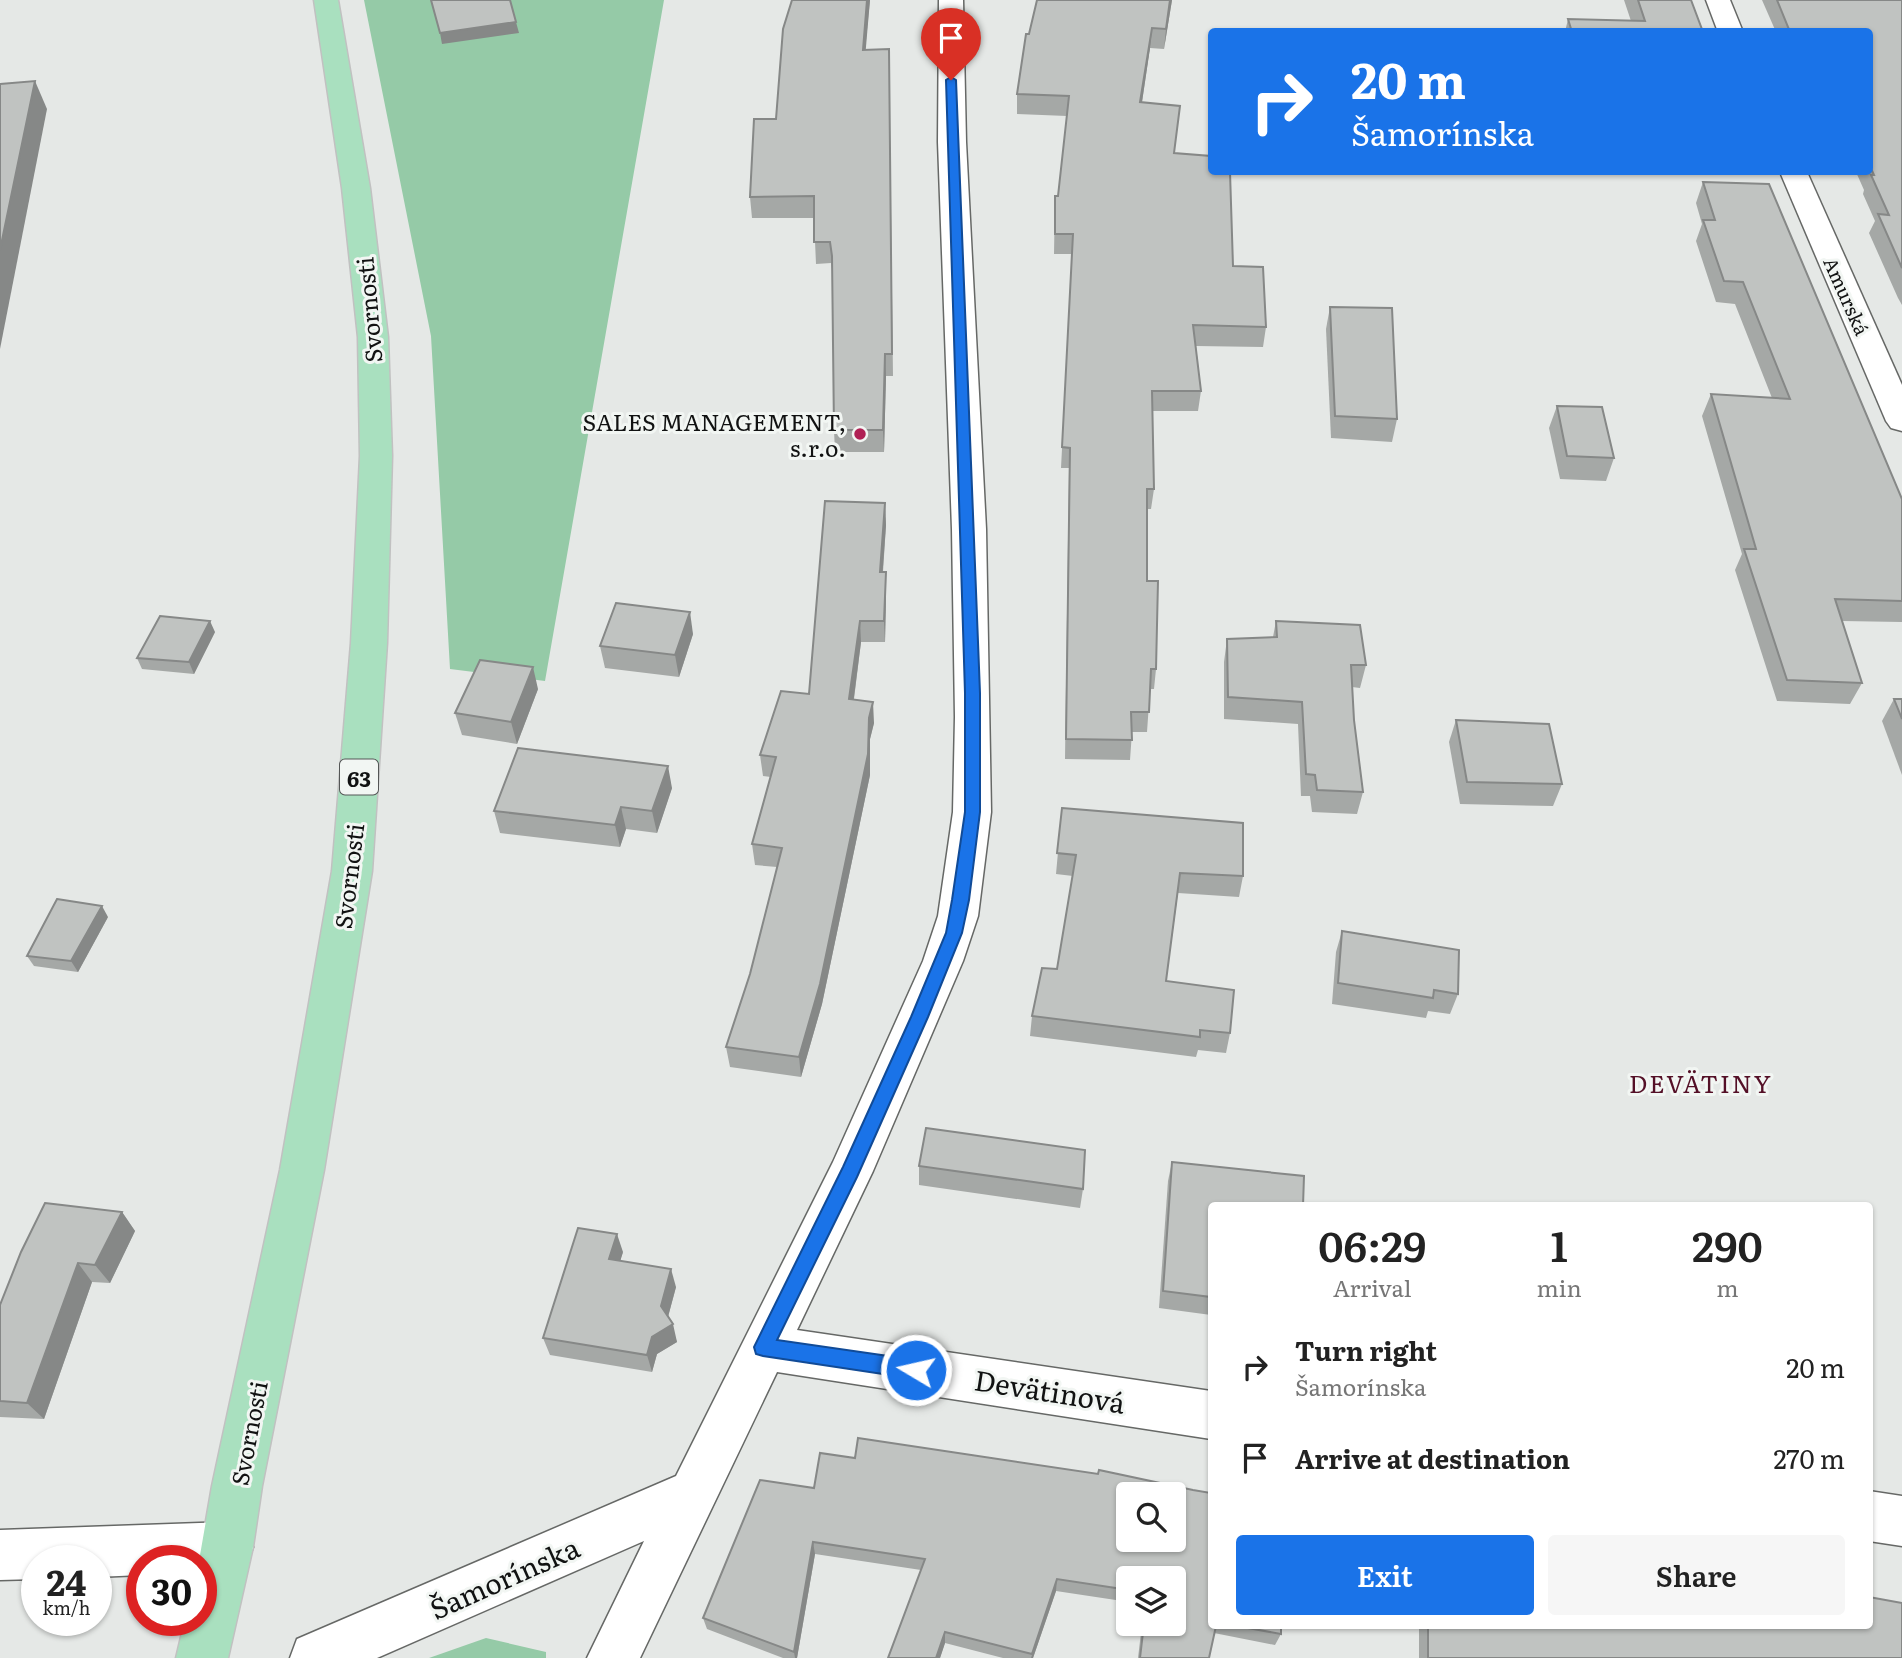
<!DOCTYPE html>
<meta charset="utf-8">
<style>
body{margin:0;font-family:Literata,serif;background:#f6f6f6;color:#222;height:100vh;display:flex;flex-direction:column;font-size:26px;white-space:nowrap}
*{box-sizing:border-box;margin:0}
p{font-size:23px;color:#767676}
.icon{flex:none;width:38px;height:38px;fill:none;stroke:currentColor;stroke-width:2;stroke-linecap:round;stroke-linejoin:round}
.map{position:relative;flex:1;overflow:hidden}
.sheet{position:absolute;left:1208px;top:1202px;width:665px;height:427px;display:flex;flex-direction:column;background:#fff;border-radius:7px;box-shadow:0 2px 5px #0004}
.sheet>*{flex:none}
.top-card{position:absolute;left:1208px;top:28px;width:665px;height:147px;border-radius:7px;box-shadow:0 2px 5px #0004;background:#1a73e8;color:#fff;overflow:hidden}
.fabs{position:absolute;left:1116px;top:1482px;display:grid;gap:14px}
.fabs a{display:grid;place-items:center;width:70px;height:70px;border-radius:7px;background:#fff;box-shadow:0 2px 5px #0004;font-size:35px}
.speed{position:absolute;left:21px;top:1545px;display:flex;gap:14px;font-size:35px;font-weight:700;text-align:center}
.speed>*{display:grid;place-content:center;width:91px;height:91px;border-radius:50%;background:#fff;box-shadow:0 2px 5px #0004;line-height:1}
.speed small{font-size:18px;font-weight:400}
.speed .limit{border:10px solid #d22;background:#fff;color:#111}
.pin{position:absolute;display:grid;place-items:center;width:60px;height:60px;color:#fff;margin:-72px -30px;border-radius:50% 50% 50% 0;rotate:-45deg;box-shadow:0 0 7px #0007}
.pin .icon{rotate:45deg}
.me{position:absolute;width:77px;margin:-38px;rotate:279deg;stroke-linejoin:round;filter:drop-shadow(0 0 5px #0008)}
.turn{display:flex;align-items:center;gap:24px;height:147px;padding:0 28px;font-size:32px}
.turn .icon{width:91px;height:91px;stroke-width:2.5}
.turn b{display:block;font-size:49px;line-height:60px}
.eta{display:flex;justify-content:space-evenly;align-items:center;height:119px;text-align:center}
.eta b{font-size:42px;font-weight:600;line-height:49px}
.button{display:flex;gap:14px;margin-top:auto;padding:14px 28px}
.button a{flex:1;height:80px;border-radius:7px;background:#1a73e8;color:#fff;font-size:28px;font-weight:600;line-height:80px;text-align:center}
.button a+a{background:#f6f6f6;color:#222}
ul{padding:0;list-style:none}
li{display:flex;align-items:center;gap:21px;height:91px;padding:0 28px}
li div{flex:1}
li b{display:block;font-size:26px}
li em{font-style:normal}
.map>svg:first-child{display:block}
</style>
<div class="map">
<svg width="1902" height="1658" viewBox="0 0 1902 1658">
<rect width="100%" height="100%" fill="#e5e8e6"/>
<g fill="#95caa7">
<polygon points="364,0 664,0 545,681 450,669 431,336"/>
<polygon points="486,1638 546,1652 546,1658 429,1658"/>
</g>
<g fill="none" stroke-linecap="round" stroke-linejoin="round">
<g stroke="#666866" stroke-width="3">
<g id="minor">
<polygon points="939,0 963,0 966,142 986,529 991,812 978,916 963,961 873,1171 797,1330 1211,1391 1211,1439 777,1372 640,1658 587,1658 644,1541 377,1658 290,1658 297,1639 676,1476 833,1162 923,961 938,916 953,812 955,717 952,529 938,142"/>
<polygon points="1706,0 1730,0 1743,32 1718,32"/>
<polygon points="1780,172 1807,172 1902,385 1902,431 1891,428 1886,421"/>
<polygon points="1869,1491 1902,1496 1902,1546 1869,1541"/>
<polygon points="228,1522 246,1529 253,1547 246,1565 228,1572 201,1573 201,1561 142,1561 142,1575 96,1577 96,1561 37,1561 37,1579 0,1580 0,1530"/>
</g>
</g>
<g stroke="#c1c1c1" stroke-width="3">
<polygon id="major" points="314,0 338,0 370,188 388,337 392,456 387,643 372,871 324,1170 262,1486 253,1547 228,1658 176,1658 185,1620 201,1620 199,1561 212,1486 280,1170 332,871 351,643 360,456 358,337 342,188"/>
</g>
<use href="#minor" fill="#fff" fill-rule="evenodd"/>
<use href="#major" fill="#a9e0bf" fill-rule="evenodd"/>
</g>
<g fill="#a5a8a6" fill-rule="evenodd">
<polygon points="792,0 870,0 865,50 889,49 893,376 886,376 884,452 835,452 834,430 832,269 831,263 816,264 814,218 752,218 750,197 776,119"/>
<polygon points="1037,0 1172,0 1164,49 1150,48 1142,102 1175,153 1266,327 1263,347 1196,346 1201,391 1198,411 1152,411 1154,489 1151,509 1147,509 1147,581 1156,669 1154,689 1150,689 1147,732 1132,732 1130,760 1065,759 1069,468 1061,468 1072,254 1054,254 1055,196 1058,196 1067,116 1017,114 1017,94"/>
<polygon points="1624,0 1691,0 1703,32 1565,32 1568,19 1631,21"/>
<polygon points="1762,0 1902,0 1902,305 1898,298 1869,233 1875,221 1863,194 1864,190 1856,172 1869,172 1869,32 1776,32"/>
<polygon points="1703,182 1902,499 1902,622 1842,621 1862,683 1850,704 1777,701 1735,570 1742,554 1702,416 1711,394 1772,398 1735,304 1716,302 1696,241 1702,224 1696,203"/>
<polygon points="1330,307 1397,419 1392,442 1331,438 1326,329"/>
<polygon points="1557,406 1614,458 1606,481 1560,479 1549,428"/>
<polygon points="885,503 886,525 883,572 886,572 886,594 885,642 861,642 854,699 874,723 870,739 870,775 822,1004 801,1077 730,1067 726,1047 750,974 777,867 755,865 752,844 771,777 763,776 760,755 809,694"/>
<polygon points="1276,621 1366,665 1360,688 1352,687 1354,720 1363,792 1357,814 1312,812 1310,796 1301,796 1298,724 1224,719 1224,662 1227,639 1273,637"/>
<polygon points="215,632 194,674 142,669 137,658"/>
<polygon points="693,634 679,677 605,668 600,646"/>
<polygon points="538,689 517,744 462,735 455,713"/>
<polygon points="1894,699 1902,699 1902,775 1882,721"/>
<polygon points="1456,720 1562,784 1553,806 1460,804 1449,742"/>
<polygon points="672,788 657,833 626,829 620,847 500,833 494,811"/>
<polygon points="1062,808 1243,876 1239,897 1178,893 1166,981 1230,1033 1226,1053 1198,1050 1196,1057 1030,1036 1032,1016 1057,969 1073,876 1056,874"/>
<polygon points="108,917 78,972 34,966 27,956"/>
<polygon points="1342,931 1458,994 1450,1014 1428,1011 1426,1018 1332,1004 1336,952"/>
<polygon points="1172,1162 1211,1206 1211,1315 1159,1308 1168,1181"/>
<polygon points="919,1166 1083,1189 1080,1208 919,1185"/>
<polygon points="122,1212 135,1231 110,1283 92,1282 44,1419 0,1417 0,1305"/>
<polygon points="623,1252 620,1261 676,1287 668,1317 677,1342 657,1354 652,1372 550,1355 543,1338"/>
<path d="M858,1438l240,36 1,-4 94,20 18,3v133h70v8l-6,11 -61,-12 -5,25h-71l4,-34h32v-46h-45v24l-73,-11 -23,67h-30l-58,-15 -5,15h-52l33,-88 -106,-16 -18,104h-14l-76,-29 -4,-11 57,-138 54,8 6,-35 35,5zM1129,1494h45v46h-45z"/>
<polygon points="1419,1626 1869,1626 1902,1658 1419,1658"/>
</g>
<g fill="#868887">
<polygon points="867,0 870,0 864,70 863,50"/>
<polygon points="1170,0 1172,0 1164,49 1166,29"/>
<polygon points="516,22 519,33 442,44 440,33"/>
<polygon points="1152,28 1150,48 1139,122 1140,102"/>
<polygon points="35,81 47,109 0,349 0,250"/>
<polygon points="885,354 886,376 884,452 883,430"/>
<polygon points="885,503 886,525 881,594 880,572"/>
<polygon points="886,572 886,594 885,642 884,621"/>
<polygon points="690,612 693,634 679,677 675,655"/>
<polygon points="210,621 215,632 194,674 189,662"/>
<polygon points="860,621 861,642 851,720 849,699"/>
<polygon points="533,667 538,689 517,744 511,722"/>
<polygon points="873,702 874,723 870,739 870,775 822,1004 801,1077 799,1057 869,718"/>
<polygon points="668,766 672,788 657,833 652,811"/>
<polygon points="621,807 626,829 620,847 615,825"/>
<polygon points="102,906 108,917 78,972 71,961"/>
<polygon points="122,1212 135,1231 110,1283 95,1265"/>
<polygon points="617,1234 623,1252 615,1278 609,1259"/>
<polygon points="78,1263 92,1282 44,1419 27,1403"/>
<polygon points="671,1269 676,1287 666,1324 661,1306"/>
<polygon points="673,1324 677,1342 657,1354 652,1372 647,1355 652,1337"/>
<polygon points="813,1542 815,1554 797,1658 795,1658 794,1652"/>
<polygon points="1057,1579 1056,1591 1033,1658 1031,1658"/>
<polygon points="945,1632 945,1643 940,1658 936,1658"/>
</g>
<g fill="#c0c3c1" stroke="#868887" stroke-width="2" fill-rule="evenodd">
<polygon points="431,0 510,0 516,22 440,33"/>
<polygon points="792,0 867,0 863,50 889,49 892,354 885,354 883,430 834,430 832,256 830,242 814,242 814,196 750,197 754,119 776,119 783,29"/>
<polygon points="1037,0 1170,0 1166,29 1152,28 1140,102 1180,106 1174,153 1211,156 1211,172 1230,172 1233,266 1263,267 1266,327 1193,325 1201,391 1152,391 1154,489 1147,489 1147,581 1158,581 1156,669 1151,669 1149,712 1131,712 1132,740 1066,739 1070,448 1062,447 1073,234 1055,234 1055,196 1058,196 1069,96 1017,94 1026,34 1029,34"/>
<polygon points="1638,0 1691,0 1703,32 1572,32 1568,19 1645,21"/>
<polygon points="1777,0 1902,0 1902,268 1878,214 1889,215 1871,175 1874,175 1869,164 1869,32 1790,32"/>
<polygon points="35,81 0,250 0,84"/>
<polygon points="1703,182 1769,184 1902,499 1902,601 1835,599 1862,683 1787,680 1744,549 1756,549 1711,394 1790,399 1743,282 1724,281 1703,220 1715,220"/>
<polygon points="1330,307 1392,308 1397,419 1335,416"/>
<polygon points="1557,406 1602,407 1614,458 1567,456"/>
<polygon points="825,501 885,503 880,572 886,572 884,621 860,621 849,699 873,702 869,718 868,754 820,984 799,1057 726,1047 750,974 782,848 752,844 776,757 760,755 781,691 809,694"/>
<polygon points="616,603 690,612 675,655 600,646"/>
<polygon points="160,616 210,621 189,662 137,658"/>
<polygon points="1276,621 1360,625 1366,665 1351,665 1354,720 1363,792 1317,790 1315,775 1306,774 1302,702 1228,697 1227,639 1277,637"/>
<polygon points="480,660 533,667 511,722 455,713"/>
<polygon points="1894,699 1902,699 1902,719"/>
<polygon points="1456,720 1549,724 1562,784 1467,782"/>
<polygon points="518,748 668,766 652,811 621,807 615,825 494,811"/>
<polygon points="1062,808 1243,823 1243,876 1180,873 1166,981 1234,990 1230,1033 1200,1030 1200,1037 1032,1016 1042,968 1057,969 1076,855 1057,853"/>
<polygon points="57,899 102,906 71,961 27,956"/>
<polygon points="1342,931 1459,950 1458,994 1434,990 1433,998 1338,983"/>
<polygon points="926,1128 1085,1150 1083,1189 919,1166"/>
<polygon points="1172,1162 1304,1176 1303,1206 1211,1206 1211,1297 1163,1291"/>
<polygon points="45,1203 122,1212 95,1265 78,1263 27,1403 0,1401 0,1305 21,1252"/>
<polygon points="578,1228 617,1234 609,1259 671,1269 661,1306 673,1324 652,1337 647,1355 543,1338"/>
<path d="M858,1438l240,36 1,-4 94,20 18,3v133h5l-7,32h-69l4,-34h30v-46h-45v12l-72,-11 -25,75 -87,-22 -9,26h-48l37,-99 -112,-17 -19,110 -91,-34 57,-138 54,8 6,-35 35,5zM1129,1494h45v46h-45z"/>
<polygon points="1869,1597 1902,1603 1902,1658 1428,1658 1428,1626 1869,1626"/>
<polygon points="1237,1626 1281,1626 1281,1634"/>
</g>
<polygon fill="#1a73e8" stroke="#114b97" stroke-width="2" points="951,77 956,80 980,693 980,812 969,900 962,933 928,1017 857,1177 777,1340 916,1360 923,1363 926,1370 923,1377 916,1379 763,1356 756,1354 754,1347 843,1167 911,1017 946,933 952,900 965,812 965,693 946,80"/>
<circle fill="#b02155" stroke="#f2f6f3" stroke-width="2.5" cx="860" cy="434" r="7"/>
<g text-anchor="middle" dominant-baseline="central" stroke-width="6" stroke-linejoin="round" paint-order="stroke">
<g font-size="19" fill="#111212" stroke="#f2f6f3">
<text transform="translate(1847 296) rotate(66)">Amurská</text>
</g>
<rect fill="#f2f6f3" stroke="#545656" stroke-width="2" x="340" y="759.5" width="38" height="35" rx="5"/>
<g font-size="21" font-weight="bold" fill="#111212">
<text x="359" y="777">63</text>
</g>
<g font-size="23" fill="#111212" stroke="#f2f6f3">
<text transform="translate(368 310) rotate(-95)">Svornosti</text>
<text transform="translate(348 876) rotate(-83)">Svornosti</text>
<text transform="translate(248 1433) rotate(-79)">Svornosti</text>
</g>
<g font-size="23" fill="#111212" stroke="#f2f6f3" text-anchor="end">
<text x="846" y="421">SALES MANAGEMENT,<tspan x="846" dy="26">s.r.o.</tspan></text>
</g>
<g font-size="24" letter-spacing="2" fill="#541027" stroke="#f2f6f3">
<text x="1701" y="1082">DEVÄTINY</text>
</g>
<g font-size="28" fill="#111212" stroke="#f2f6f3">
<text transform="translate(1050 1390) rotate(9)">Devätinová</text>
<text transform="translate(504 1577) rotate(-24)">Šamorínska</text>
</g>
</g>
</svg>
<div class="fabs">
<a><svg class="icon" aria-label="search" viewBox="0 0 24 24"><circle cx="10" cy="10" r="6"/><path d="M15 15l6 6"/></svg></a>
<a><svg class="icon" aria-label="layers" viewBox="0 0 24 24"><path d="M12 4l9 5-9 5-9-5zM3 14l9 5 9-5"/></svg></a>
</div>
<div class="speed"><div>24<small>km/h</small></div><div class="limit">30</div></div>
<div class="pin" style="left:951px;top:80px;background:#d93025"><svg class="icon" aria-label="arrive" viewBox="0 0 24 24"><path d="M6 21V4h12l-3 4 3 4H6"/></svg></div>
<svg class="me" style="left:916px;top:1370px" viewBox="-20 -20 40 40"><circle r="17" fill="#1a73e8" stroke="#fff" stroke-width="3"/><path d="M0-11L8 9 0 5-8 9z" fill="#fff"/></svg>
<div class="top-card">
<div class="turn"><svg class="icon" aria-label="right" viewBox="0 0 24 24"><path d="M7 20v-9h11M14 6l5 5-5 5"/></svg><div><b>20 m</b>Šamorínska</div></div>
</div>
<section class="sheet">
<div class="eta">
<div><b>06:29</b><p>Arrival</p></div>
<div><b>1</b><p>min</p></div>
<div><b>290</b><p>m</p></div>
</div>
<ul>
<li><svg class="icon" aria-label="right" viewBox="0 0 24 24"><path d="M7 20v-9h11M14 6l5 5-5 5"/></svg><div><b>Turn right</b><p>Šamorínska</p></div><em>20 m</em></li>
<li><svg class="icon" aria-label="arrive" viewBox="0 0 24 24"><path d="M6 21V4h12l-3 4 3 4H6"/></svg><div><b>Arrive at destination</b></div><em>270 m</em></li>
</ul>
<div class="button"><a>Exit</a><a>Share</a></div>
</section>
</div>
